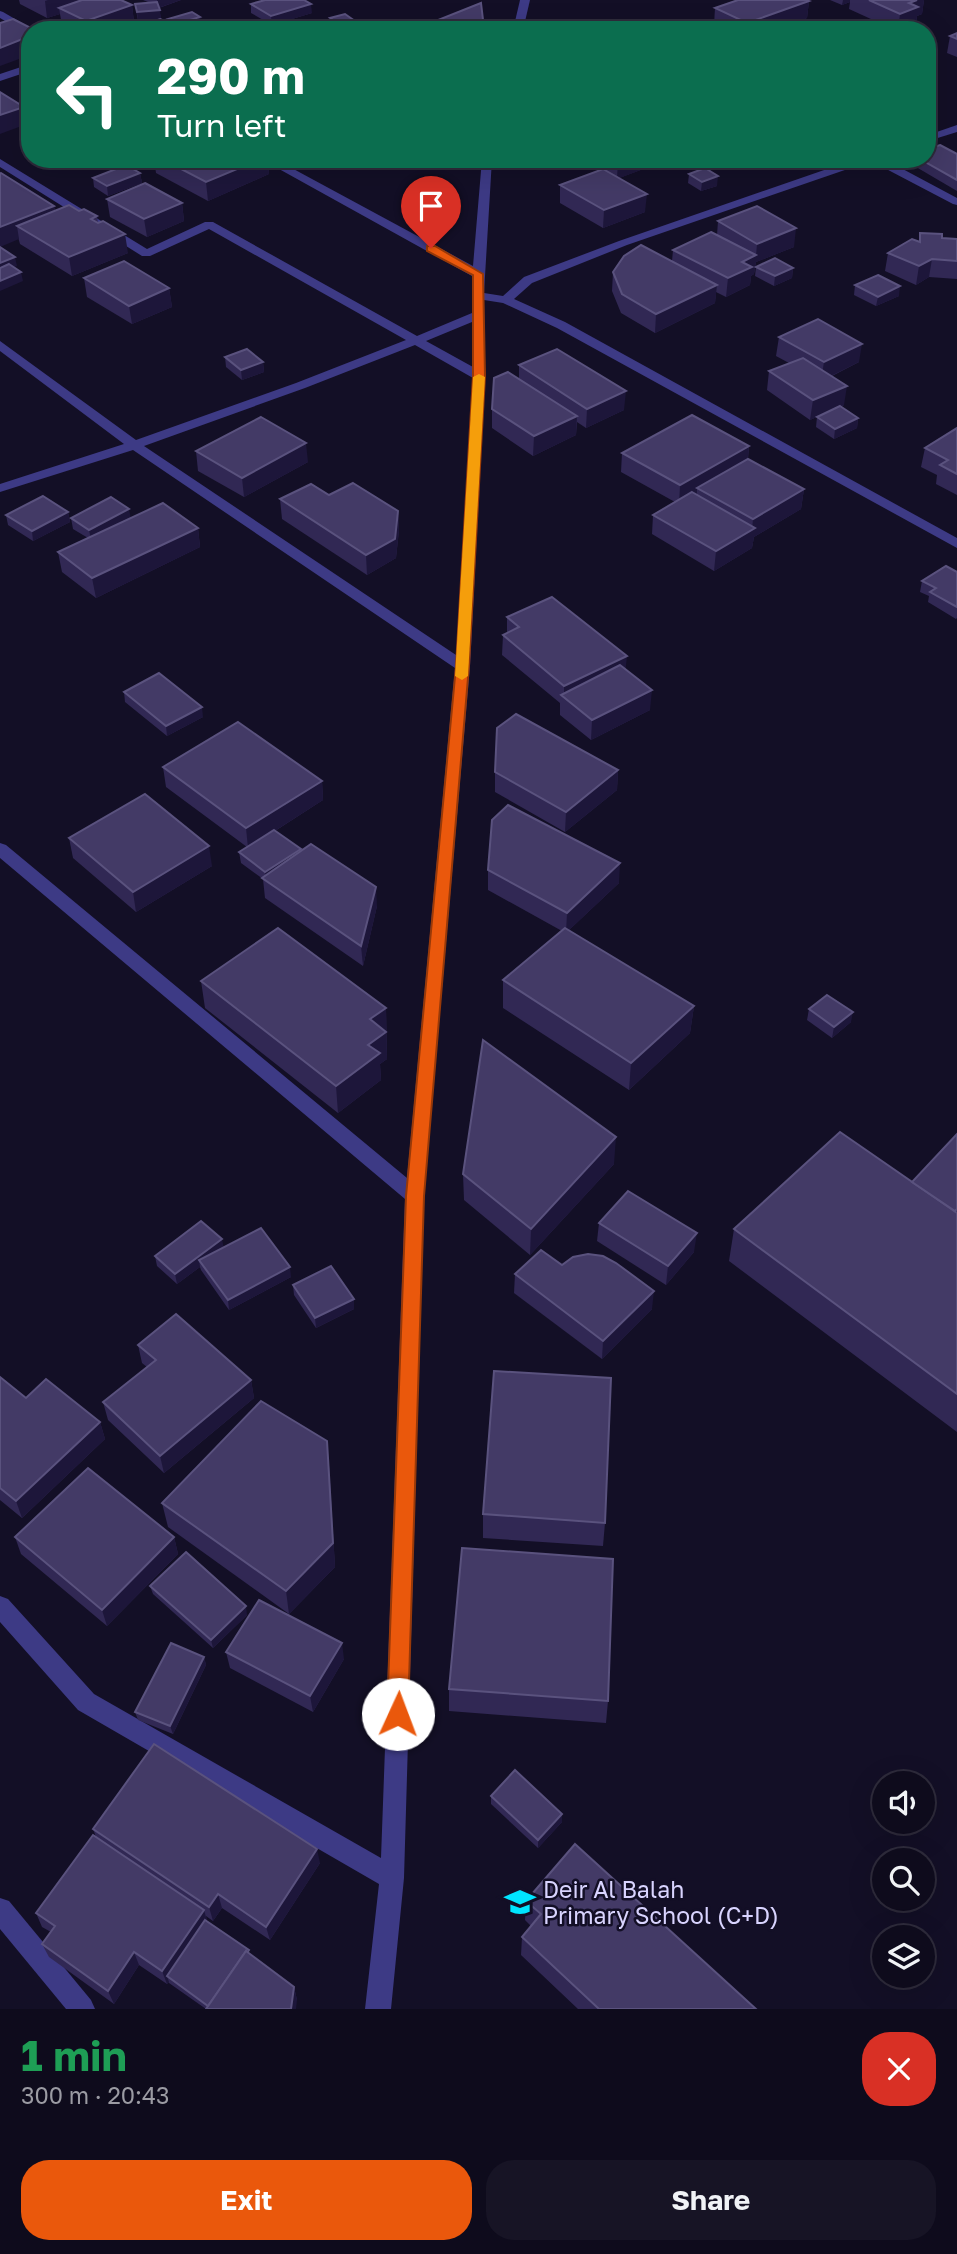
<!DOCTYPE html>
<meta charset="utf-8">
<style>
body{margin:0;font-family:"Golos Text",sans-serif;background:#171425;color:#f1f3f6;height:100vh;display:flex;flex-direction:column;font-size:26px;white-space:nowrap}
*{box-sizing:border-box;margin:0}
p{font-size:23px;color:#9b9ba3}
.icon{flex:none;width:38px;height:38px;fill:none;stroke:currentColor;stroke-width:2;stroke-linecap:round;stroke-linejoin:round}
.map{position:relative;height:2009px;overflow:hidden}
.side{display:flex;flex-direction:column;background:#0e0b1c;flex:1}
.side>*{flex:none}
.banner{position:absolute;left:21px;top:21px;width:915px;height:147px;border-radius:28px;box-shadow:0 7px 28px #0002,0 0 0 2px #2e2b3b;background:#0b6e4f;color:#fff;overflow:hidden}
.controls{position:absolute;left:872px;top:1771px;display:grid;gap:14px}
.controls a{display:grid;place-items:center;width:63px;height:63px;border-radius:50%;background:#0e0b1c;box-shadow:0 7px 28px #0002,0 0 0 2px #2e2b3b;font-size:35px}
.pin{position:absolute;display:grid;place-items:center;width:60px;height:60px;color:#fff;margin:-72px -30px;border-radius:50% 50% 50% 0;rotate:-45deg;box-shadow:0 0 7px #0007}
.pin .icon{rotate:45deg}
.me{position:absolute;width:77px;margin:-38px;rotate:2deg;stroke-linejoin:round;filter:drop-shadow(0 0 5px #0008)}
.turn{display:flex;align-items:center;gap:24px;height:147px;padding:0 21px;font-size:32px}
.turn .icon{width:91px;height:91px;stroke-width:2.5}
.turn b{display:block;font-size:49px;line-height:60px}
.round{display:grid;place-items:center;flex:none;width:74px;height:74px;border-radius:28px;background:#171425}
.overview{display:flex;align-items:center;justify-content:space-between;height:119px;padding:0 21px}
h1{font-size:42px;font-weight:700;line-height:52px;color:#1e9e55}
.primary-button{display:flex;gap:14px;margin-top:auto;padding:14px 21px}
.primary-button a{flex:1;height:80px;border-radius:28px;background:#ea580c;color:#fff;font-size:28px;font-weight:700;line-height:80px;text-align:center}
.primary-button a+a{background:#171425;color:#f1f3f6}
.map>svg:first-child{display:block}
</style>
<div class="map">
<svg width="957" height="2009" viewBox="0 0 957 2009">
<rect width="100%" height="100%" fill="#130f26"/>
<g fill="none" stroke-linecap="round" stroke-linejoin="round">
<g fill="#3d3a85" fill-rule="evenodd">
<polygon points="520,0 530,0 523,30 513,30"/>
<polygon points="0,11 3,12 34,30 26,33 0,18"/>
<polygon points="30,64 30,71 0,81 0,74"/>
<polygon points="957,125 957,132 928,141 928,135"/>
<path d="M0,159l147,90 58,-27h8l204,114 55,-23v-37l-211,-117h14l198,107 9,-107h10l-8,134 19,3 21,-19 95,-36 237,-82h28l73,39v7l-4,-1 -82,-43 -244,84 -95,38 -18,16 51,23 392,216v10l-400,-220 -54,-25 -19,-3 1,76 -15,290 -46,530 -20,682 -13,131h-26l14,-125 -301,-174 -78,-88v-26l8,3 86,95 287,164 24,-659 -405,-341v-15l6,2 401,333 48,-510 -322,-218 -133,42v-8l124,-40 -124,-93v-10l136,99 160,-57 110,-43 -197,-111 -59,27h-8l-142,-89zM472,322l1,45 -47,-26zM415,345l58,33 -17,277 -312,-209 161,-58z"/>
<polygon points="0,1898 9,1901 91,2000 95,2009 66,2009 0,1929"/>
</g>
</g>
<g fill="#312854">
<polygon points="19,0 121,0 132,5 134,22 112,30 72,30 62,25 60,14 47,18 20,4"/>
<polygon points="143,0 181,0 159,8 161,19 169,23 168,19 200,17 201,26 130,30 159,19 138,21 135,4 148,2"/>
<polygon points="830,0 924,0 922,14 917,16 916,24 901,30 895,30 849,9 850,2 842,5"/>
<polygon points="809,1 807,18 776,30 724,30 714,25 715,8"/>
<polygon points="481,3 484,30 433,30 433,22"/>
<polygon points="251,4 312,13 272,25 251,13"/>
<polygon points="330,18 355,21 355,30 335,30 331,27"/>
<polygon points="957,33 957,57 947,53 950,36"/>
<polygon points="957,154 957,191 911,164 912,159 928,159"/>
<polygon points="114,159 152,159 131,168 140,173 142,183 108,196 94,187 93,178 124,165"/>
<polygon points="154,159 268,159 269,174 208,201 156,173"/>
<polygon points="585,159 662,159 662,162 619,178 645,212 603,228 560,203 560,185 601,170 585,161"/>
<polygon points="0,174 54,206 55,211 79,211 97,216 98,223 128,253 72,276 20,244"/>
<polygon points="689,174 717,186 701,191 688,183"/>
<polygon points="107,199 182,203 184,221 147,237 110,217"/>
<polygon points="718,221 794,247 756,262 754,274 751,276 750,285 726,297 716,292 715,303 655,333 621,313 612,291 613,272 672,261 673,250 717,235"/>
<polygon points="920,233 942,238 957,239 957,279 929,277 916,285 885,271 888,253 919,242"/>
<polygon points="756,267 793,268 792,278 774,286 755,276"/>
<polygon points="84,278 169,288 172,307 132,324 87,297"/>
<polygon points="855,285 899,296 876,306 854,295"/>
<polygon points="779,337 859,362 832,376 844,405 841,407 858,418 857,428 834,439 816,427 817,417 823,414 810,420 767,390 769,371 789,363 776,356"/>
<polygon points="225,357 263,362 264,372 242,380 226,367"/>
<polygon points="519,365 624,410 586,428 577,422 576,435 533,456 492,428 492,409 519,379"/>
<polygon points="957,428 957,495 936,484 937,475 921,467 925,448"/>
<polygon points="749,446 748,459 804,489 801,509 754,537 752,548 714,571 652,534 653,515 675,502 621,472 622,453"/>
<polygon points="196,451 308,462 244,497 198,471"/>
<polygon points="280,499 398,511 399,530 396,558 367,575 282,519"/>
<polygon points="68,512 70,522 33,541 8,525 6,515"/>
<polygon points="71,518 130,518 198,528 200,547 96,598 62,572 58,552 88,538 73,529"/>
<polygon points="957,572 957,618 956,619 928,602 929,596 920,592 922,581"/>
<polygon points="507,617 626,670 650,710 591,740 560,715 560,703 502,655 503,635 507,633"/>
<polygon points="124,692 203,717 167,736 125,702"/>
<polygon points="163,767 322,781 323,800 275,831 377,906 363,966 265,898 263,879 241,863 239,852 247,847 166,787"/>
<polygon points="618,770 617,790 565,832 495,792 495,772"/>
<polygon points="69,838 212,866 136,912 73,858"/>
<polygon points="488,870 619,883 569,930 694,1006 690,1033 629,1090 503,1008 503,980 562,931 488,890"/>
<polygon points="201,981 386,1008 387,1059 380,1064 381,1080 338,1113 205,1008"/>
<polygon points="809,1009 851,1022 832,1038 807,1020"/>
<polygon points="957,1134 957,1432 729,1261 734,1229 912,1182"/>
<polygon points="614,1164 530,1255 464,1200 463,1174"/>
<polygon points="599,1223 694,1252 666,1285 597,1241"/>
<polygon points="224,1247 291,1277 229,1310 201,1270 200,1267 177,1284 157,1266 155,1256"/>
<polygon points="562,1265 652,1309 602,1359 514,1293 515,1274"/>
<polygon points="293,1285 354,1299 354,1309 316,1328 294,1295"/>
<polygon points="138,1345 251,1380 254,1398 164,1473 108,1420 103,1402 147,1367 142,1363"/>
<polygon points="0,1378 26,1398 100,1422 105,1439 22,1518 0,1500"/>
<polygon points="329,1465 335,1567 289,1614 168,1527 162,1503"/>
<polygon points="483,1514 605,1523 603,1546 483,1538"/>
<polygon points="15,1537 174,1537 178,1554 107,1626 21,1554"/>
<polygon points="150,1586 247,1615 213,1648 153,1594"/>
<polygon points="226,1652 344,1659 313,1712 230,1668"/>
<polygon points="204,1657 206,1665 173,1734 138,1720 135,1712"/>
<polygon points="449,1689 608,1701 606,1723 449,1711"/>
<polygon points="491,1796 562,1814 562,1822 538,1848 491,1804"/>
<polygon points="93,1829 320,1863 270,1940 222,1908 213,1921 206,1916 207,1922 294,1987 297,2000 206,2009 169,1983 169,1982 167,1984 139,1965 114,2004 49,1957 42,1944 51,1932 42,1927 36,1913 96,1837"/>
<polygon points="526,1901 756,2009 578,2009 521,1955 522,1937 531,1926 525,1920"/>
</g>
<g fill="#1d163a">
<polygon points="48,0 91,0 59,8 60,14 47,18 45,1"/>
<polygon points="157,0 181,0 158,8"/>
<polygon points="843,0 850,0 850,2 842,5"/>
<polygon points="917,0 924,0 922,14 917,16 916,24 898,30 900,14 909,3"/>
<polygon points="809,1 807,18 776,30 747,30 747,23"/>
<polygon points="311,4 312,13 272,25 271,16"/>
<polygon points="132,5 134,22 112,30 87,30 86,21"/>
<polygon points="160,10 161,19 138,21 137,12"/>
<polygon points="200,17 201,26 187,30 177,30 177,24"/>
<polygon points="355,21 355,30 340,30 340,25"/>
<polygon points="30,36 30,55 0,66 0,48"/>
<polygon points="24,107 27,124 0,134 0,115"/>
<polygon points="128,159 152,159 129,168"/>
<polygon points="261,159 268,159 269,174 208,201 206,182"/>
<polygon points="622,159 662,159 662,162 617,179 618,161"/>
<polygon points="140,173 142,183 108,196 107,186"/>
<polygon points="718,176 717,186 701,191 702,182"/>
<polygon points="647,194 645,212 603,228 604,210"/>
<polygon points="182,203 184,221 147,237 144,219"/>
<polygon points="54,206 57,224 17,226 19,239 0,247 0,227"/>
<polygon points="796,228 794,247 756,262 754,274 751,276 750,285 726,297 728,278 742,262 756,256 757,244"/>
<polygon points="125,234 128,253 72,276 69,257"/>
<polygon points="15,257 17,266 0,273 0,263"/>
<polygon points="932,259 929,277 916,285 919,266"/>
<polygon points="793,268 792,278 774,286 775,276"/>
<polygon points="21,272 23,281 0,291 0,281"/>
<polygon points="717,285 715,303 655,333 656,314"/>
<polygon points="900,286 899,296 876,306 878,297"/>
<polygon points="169,288 172,307 132,324 129,306"/>
<polygon points="862,344 859,362 821,381 824,362"/>
<polygon points="263,362 264,372 242,380 241,370"/>
<polygon points="847,386 844,405 810,420 813,400"/>
<polygon points="626,391 624,410 586,428 587,409"/>
<polygon points="577,416 576,435 533,456 534,436"/>
<polygon points="858,418 857,428 834,439 835,429"/>
<polygon points="306,443 308,462 244,497 242,478"/>
<polygon points="749,446 747,465 697,488 697,494 679,505 680,485"/>
<polygon points="804,489 801,509 754,537 752,548 714,571 716,551 752,530 753,519"/>
<polygon points="129,509 131,519 91,540 89,530"/>
<polygon points="398,511 399,530 396,558 367,575 366,555"/>
<polygon points="68,512 70,522 33,541 32,531"/>
<polygon points="198,528 200,547 96,598 92,578"/>
<polygon points="627,656 625,675 564,698 564,686"/>
<polygon points="652,690 650,710 591,740 592,720"/>
<polygon points="202,707 203,717 167,736 166,726"/>
<polygon points="618,770 617,790 565,832 566,812"/>
<polygon points="322,781 323,800 248,848 246,828"/>
<polygon points="209,846 212,866 136,912 133,892"/>
<polygon points="301,849 302,860 266,880 265,872"/>
<polygon points="620,863 619,883 566,933 567,913"/>
<polygon points="376,887 377,906 363,966 361,946"/>
<polygon points="694,1006 690,1033 629,1090 631,1063"/>
<polygon points="386,1008 387,1059 380,1064 381,1080 338,1113 336,1086 368,1045 370,1019"/>
<polygon points="853,1012 851,1022 832,1038 834,1027"/>
<polygon points="616,1137 614,1164 530,1255 531,1229"/>
<polygon points="697,1233 694,1252 666,1285 668,1266"/>
<polygon points="222,1239 224,1249 199,1260 200,1267 177,1284 175,1274"/>
<polygon points="290,1267 291,1277 229,1310 228,1300"/>
<polygon points="654,1291 652,1309 602,1359 603,1341"/>
<polygon points="354,1299 354,1309 316,1328 315,1318"/>
<polygon points="251,1380 254,1398 164,1473 160,1456"/>
<polygon points="100,1422 105,1439 22,1518 16,1501"/>
<polygon points="327,1441 329,1465 335,1567 289,1614 286,1591"/>
<polygon points="174,1537 178,1554 107,1626 102,1610"/>
<polygon points="246,1606 247,1615 213,1648 211,1640"/>
<polygon points="342,1643 344,1659 313,1712 310,1696"/>
<polygon points="204,1657 206,1665 173,1734 170,1726"/>
<polygon points="562,1814 562,1822 538,1848 538,1840"/>
<polygon points="317,1849 320,1863 270,1940 266,1927"/>
<polygon points="218,1894 222,1908 213,1921 209,1907"/>
<polygon points="204,1910 208,1924 167,1976 169,1982 167,1984 162,1971"/>
<polygon points="134,1952 139,1965 114,2004 108,1991"/>
<polygon points="294,1987 297,2000 296,2009 291,2009"/>
</g>
<g fill="#433a66" stroke="#5a527e" stroke-width="2">
<polygon points="82,0 121,0 132,5 86,21 59,8"/>
<polygon points="265,0 304,0 311,4 271,16 251,4"/>
<polygon points="738,0 806,0 809,1 747,23 715,8"/>
<polygon points="869,0 917,0 909,3 918,7 900,14"/>
<polygon points="157,2 160,10 137,12 135,4"/>
<polygon points="481,3 484,28 481,30 451,30 433,22"/>
<polygon points="192,12 200,17 177,24 168,19"/>
<polygon points="345,14 355,21 340,25 330,18"/>
<polygon points="13,19 33,29 33,30 30,30 30,36 0,48 0,23"/>
<polygon points="160,19 183,30 130,30"/>
<polygon points="957,33 957,39 950,36"/>
<polygon points="0,92 24,107 0,115"/>
<polygon points="940,145 957,154 957,180 920,159 928,159 928,149"/>
<polygon points="162,159 261,159 206,182"/>
<polygon points="126,165 140,173 107,186 93,178"/>
<polygon points="705,168 718,176 702,182 689,174"/>
<polygon points="603,169 647,194 604,210 560,185"/>
<polygon points="1,173 54,206 0,227 0,174"/>
<polygon points="145,183 182,203 144,219 107,199"/>
<polygon points="69,205 79,211 84,209 97,216 91,219 98,223 103,221 125,234 69,257 17,226"/>
<polygon points="757,206 796,228 757,244 718,221"/>
<polygon points="711,232 756,255 742,262 752,267 728,278 673,250"/>
<polygon points="920,233 942,234 942,238 957,239 957,261 932,259 919,266 888,253 912,239 920,242"/>
<polygon points="641,245 717,285 656,314 622,294 613,272 624,256"/>
<polygon points="0,247 15,257 0,263"/>
<polygon points="775,258 793,268 775,276 756,267"/>
<polygon points="124,261 169,288 129,306 84,278"/>
<polygon points="9,264 21,272 0,281 0,268"/>
<polygon points="878,275 900,286 878,297 855,285"/>
<polygon points="818,319 862,344 824,362 779,337"/>
<polygon points="247,349 263,362 241,370 225,357"/>
<polygon points="557,349 626,391 587,409 519,365"/>
<polygon points="803,358 847,386 813,400 769,371"/>
<polygon points="508,372 577,416 534,436 492,409 494,378"/>
<polygon points="840,406 858,418 835,429 817,417"/>
<polygon points="692,415 749,446 680,485 622,453"/>
<polygon points="261,417 306,443 242,478 196,451"/>
<polygon points="957,428 957,474 940,465 948,460 925,448"/>
<polygon points="748,459 804,489 753,519 697,488"/>
<polygon points="353,483 398,511 395,539 366,555 280,499 311,484 329,495"/>
<polygon points="692,492 755,528 716,551 653,515"/>
<polygon points="43,496 68,512 32,531 6,515"/>
<polygon points="111,497 129,509 89,530 71,518"/>
<polygon points="163,503 198,528 92,578 58,552"/>
<polygon points="946,566 957,572 957,607 930,592 936,588 922,581"/>
<polygon points="552,597 627,656 564,686 503,635 519,627 507,617"/>
<polygon points="620,665 652,690 592,720 561,695"/>
<polygon points="159,673 202,707 166,726 124,692"/>
<polygon points="516,714 618,770 566,812 495,772 497,728"/>
<polygon points="238,722 322,781 246,828 163,767"/>
<polygon points="145,794 209,846 133,892 69,838"/>
<polygon points="508,805 620,863 567,913 488,870 492,820"/>
<polygon points="274,830 301,849 265,872 239,852"/>
<polygon points="311,844 376,887 361,946 262,878"/>
<polygon points="278,928 386,1008 370,1019 386,1032 368,1045 380,1053 336,1086 201,981"/>
<polygon points="565,928 694,1006 631,1063 503,980"/>
<polygon points="827,995 853,1012 834,1027 809,1009"/>
<polygon points="483,1040 616,1137 531,1229 463,1174"/>
<polygon points="840,1132 957,1213 957,1394 734,1229"/>
<polygon points="957,1134 957,1209 955,1211 912,1182"/>
<polygon points="628,1191 697,1233 668,1266 599,1223"/>
<polygon points="201,1221 222,1239 175,1274 155,1256"/>
<polygon points="261,1228 290,1267 228,1300 199,1260"/>
<polygon points="541,1250 562,1265 573,1257 588,1254 603,1256 616,1263 654,1291 603,1341 515,1274"/>
<polygon points="331,1266 354,1299 315,1318 293,1285"/>
<polygon points="176,1314 251,1380 160,1456 103,1402 156,1360 138,1345"/>
<polygon points="494,1371 611,1378 605,1523 483,1514"/>
<polygon points="0,1377 26,1398 46,1379 100,1422 16,1501 0,1488"/>
<polygon points="261,1401 327,1441 333,1543 286,1591 162,1503"/>
<polygon points="88,1468 174,1537 102,1610 15,1537"/>
<polygon points="462,1548 613,1559 608,1701 449,1689"/>
<polygon points="186,1552 246,1606 211,1640 150,1586"/>
<polygon points="259,1600 342,1643 310,1696 226,1652"/>
<polygon points="171,1643 204,1657 170,1726 135,1712"/>
<polygon points="154,1744 317,1849 266,1927 218,1894 209,1907 93,1829"/>
<polygon points="515,1770 562,1814 538,1840 491,1796"/>
<polygon points="93,1835 204,1910 162,1971 134,1952 108,1991 42,1944 55,1926 36,1913"/>
<polygon points="575,1844 756,2009 599,2009 522,1937 541,1914 526,1901"/>
<polygon points="205,1920 249,1950 247,1953 246,1951 208,2006 167,1976"/>
<polygon points="246,1951 294,1987 291,2009 206,2009"/>
</g>
<polygon fill="#ea580c" stroke="#983908" stroke-width="2" points="427,246 435,246 483,274 485,376 469,666 424,1196 408,1714 405,1721 398,1724 390,1721 387,1714 406,1196 456,666 473,376 473,275 427,251"/>
<polygon fill="#f59e0b" points="479,374 485,377 468,676 462,680 455,676 473,377"/>
<defs>
<g id="school-bare" transform="scale(2.415)"><path d="M0-5L7-2L0 1L-7-2ZM-4 1L0 2.5L4 1V4Q0 6-4 4Z" fill="#00e5ff" stroke="#130f26" stroke-width="2.5" paint-order="stroke"/></g>
</defs>
<g fill-rule="evenodd">
<use href="#school-bare" x="520" y="1902"/>
</g>
<g text-anchor="middle" dominant-baseline="central" stroke-width="5" stroke-linejoin="round" paint-order="stroke">
<g font-size="23" fill="#d9d4ff" stroke="#130f26" text-anchor="start">
<text x="543" y="1889">Deir Al Balah<tspan x="543" dy="26">Primary School (C+D)</tspan></text>
</g>
</g>
</svg>
<div class="controls">
<a><svg class="icon" aria-label="sound" viewBox="0 0 24 24"><path d="M4 9h4l5-4v14l-5-4H4zM17 9q2 3 0 6"/></svg></a>
<a><svg class="icon" aria-label="search" viewBox="0 0 24 24"><circle cx="10" cy="10" r="6"/><path d="M15 15l6 6"/></svg></a>
<a><svg class="icon" aria-label="layers" viewBox="0 0 24 24"><path d="M12 4l9 5-9 5-9-5zM3 14l9 5 9-5"/></svg></a>
</div>
<div class="pin" style="left:431px;top:248px;background:#d93025"><svg class="icon" aria-label="arrive" viewBox="0 0 24 24"><path d="M6 21V4h12l-3 4 3 4H6"/></svg></div>
<svg class="me" style="left:398px;top:1714px" viewBox="-20 -20 40 40"><circle r="19" fill="#fff"/><path d="M0-13L10 11 0 6-10 11z" fill="#ea580c"/></svg>
<div class="banner">
<div class="turn"><svg class="icon" aria-label="left" viewBox="0 0 24 24"><path d="M17 20v-9H6M10 6l-5 5 5 5"/></svg><div><b>290 m</b>Turn left</div></div>
</div>
</div>
<section class="side">
<div class="overview"><div><h1>1 min</h1><p>300 m · 20:43</p></div><a class="round" style="background:#d93025;color:#fff"><svg class="icon" aria-label="close" viewBox="0 0 24 24"><path d="M6 6l12 12M18 6L6 18"/></svg></a></div>
<div class="primary-button"><a>Exit</a><a>Share</a></div>
</section>
